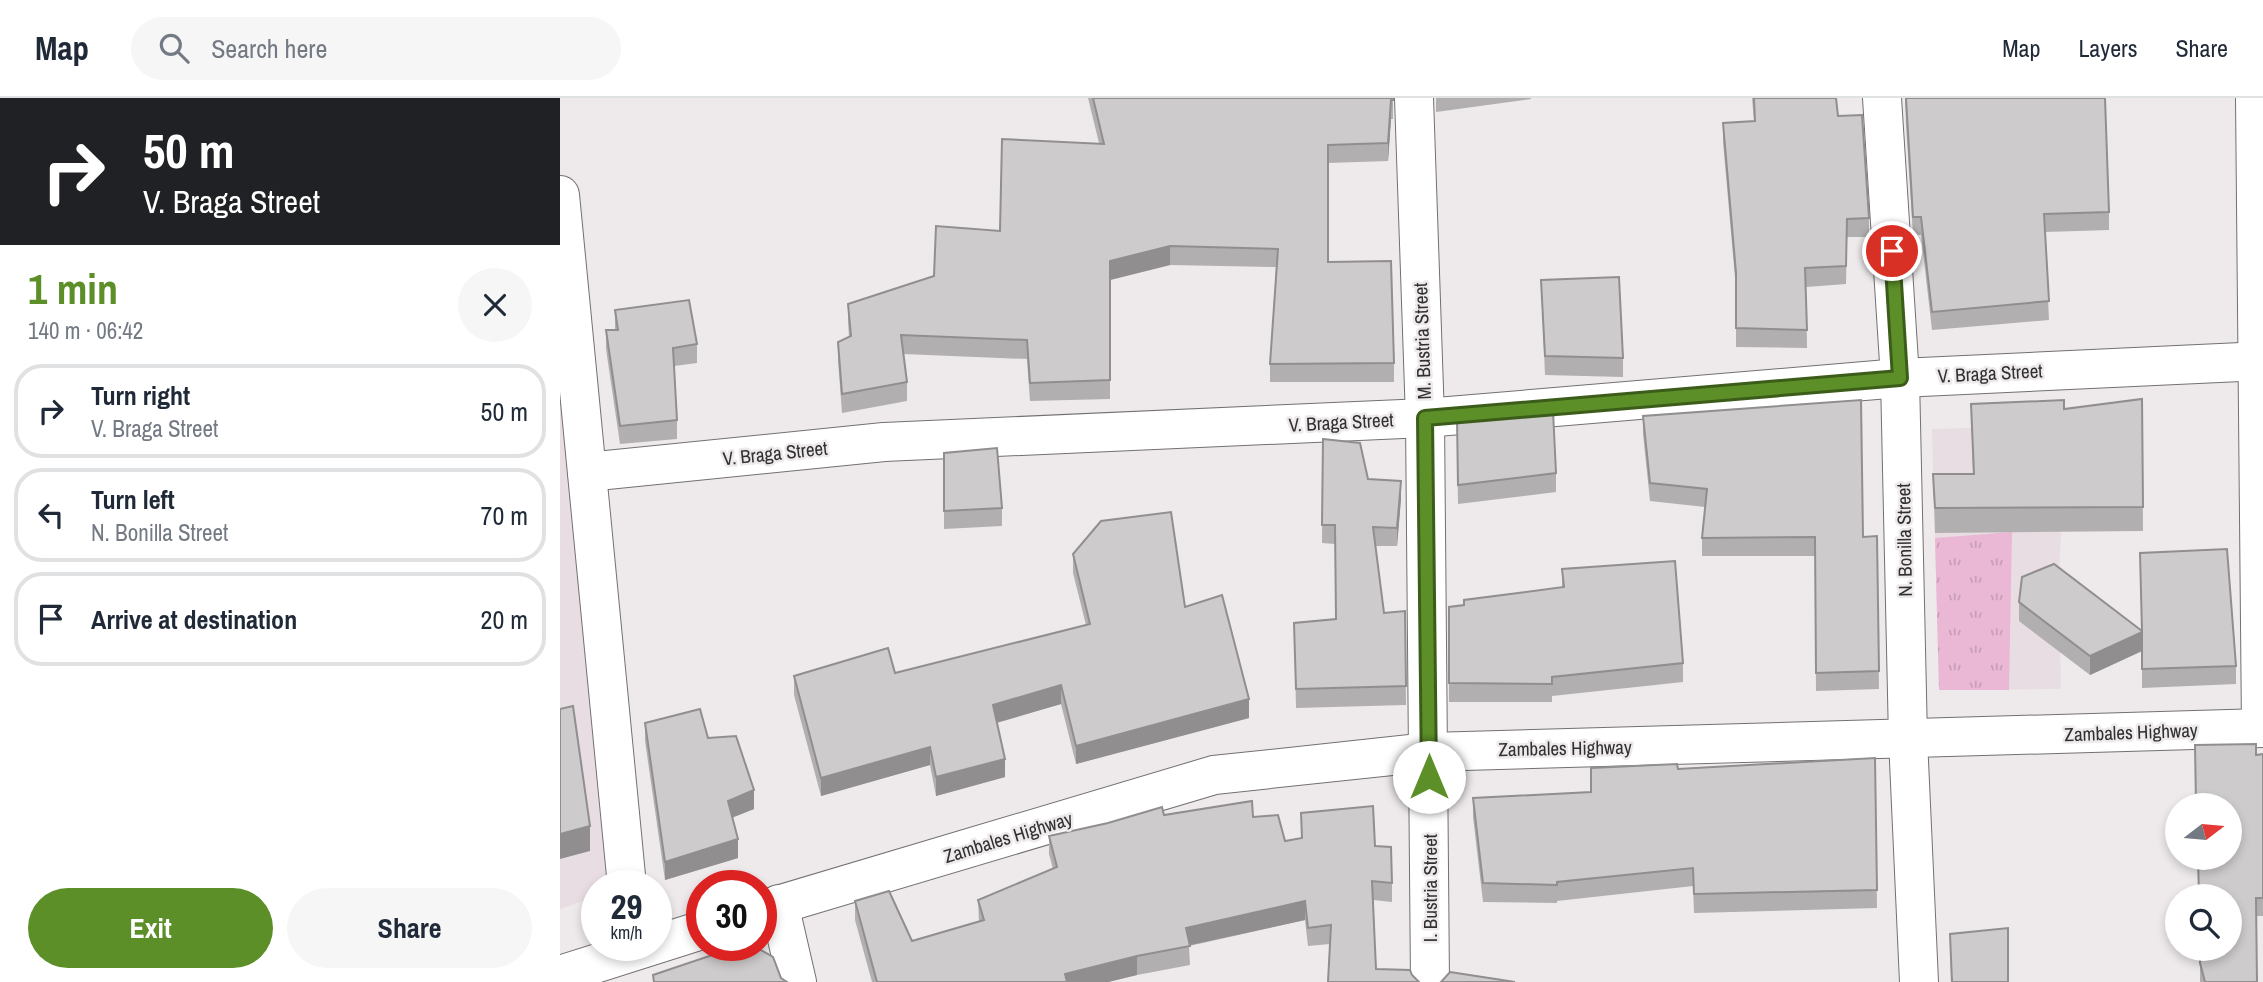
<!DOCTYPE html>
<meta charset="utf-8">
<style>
body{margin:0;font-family:"Archivo Narrow",sans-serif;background:#f6f6f7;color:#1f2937;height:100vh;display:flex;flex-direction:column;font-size:26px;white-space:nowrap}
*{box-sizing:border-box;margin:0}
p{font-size:23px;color:#747a83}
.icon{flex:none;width:38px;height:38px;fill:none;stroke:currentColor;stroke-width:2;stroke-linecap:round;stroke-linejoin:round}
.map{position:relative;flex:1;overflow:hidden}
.sheet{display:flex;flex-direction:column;background:#fff;width:560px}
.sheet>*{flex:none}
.top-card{background:#202124;color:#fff;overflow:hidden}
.needle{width:46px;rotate:74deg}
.controls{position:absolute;left:1605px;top:695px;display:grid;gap:14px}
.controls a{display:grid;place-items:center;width:77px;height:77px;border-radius:50%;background:#fff;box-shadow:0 4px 10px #0003;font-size:35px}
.speed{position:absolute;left:21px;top:772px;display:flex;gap:14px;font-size:35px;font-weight:700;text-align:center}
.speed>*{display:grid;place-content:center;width:91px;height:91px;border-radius:50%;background:#fff;box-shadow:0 4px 10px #0003;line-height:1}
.speed small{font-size:18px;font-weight:400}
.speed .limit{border:10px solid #d22;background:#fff;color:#111}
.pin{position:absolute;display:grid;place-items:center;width:60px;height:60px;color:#fff;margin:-30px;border:4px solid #fff;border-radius:50%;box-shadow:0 2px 7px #0007}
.me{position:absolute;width:77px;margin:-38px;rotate:0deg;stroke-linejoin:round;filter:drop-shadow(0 0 5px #0008)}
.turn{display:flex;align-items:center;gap:24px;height:147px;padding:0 28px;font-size:32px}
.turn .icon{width:91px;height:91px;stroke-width:2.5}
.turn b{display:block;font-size:49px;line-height:60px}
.round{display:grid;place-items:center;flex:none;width:74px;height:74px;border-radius:37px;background:#f6f6f7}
.overview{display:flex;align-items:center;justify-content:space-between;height:119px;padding:0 28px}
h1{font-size:42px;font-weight:700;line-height:52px;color:#5c8f28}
.cta{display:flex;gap:14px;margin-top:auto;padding:14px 28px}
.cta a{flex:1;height:80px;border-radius:42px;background:#5c8f28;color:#fff;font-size:28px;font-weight:700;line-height:80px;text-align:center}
.cta a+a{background:#f6f6f7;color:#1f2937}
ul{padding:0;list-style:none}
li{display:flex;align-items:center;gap:21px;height:94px;margin:0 14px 10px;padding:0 14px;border:4px solid #e0e1e3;border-radius:28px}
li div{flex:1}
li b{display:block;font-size:26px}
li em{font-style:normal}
header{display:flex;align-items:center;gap:42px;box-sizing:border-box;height:98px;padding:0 35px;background:#fff;border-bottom:2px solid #e0e1e3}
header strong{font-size:33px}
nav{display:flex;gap:38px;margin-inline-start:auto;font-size:24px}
.search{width:490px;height:63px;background:#f6f6f7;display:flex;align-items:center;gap:18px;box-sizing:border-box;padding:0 24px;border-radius:38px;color:#747a83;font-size:26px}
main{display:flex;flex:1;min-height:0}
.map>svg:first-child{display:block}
</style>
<header>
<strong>Map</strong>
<div class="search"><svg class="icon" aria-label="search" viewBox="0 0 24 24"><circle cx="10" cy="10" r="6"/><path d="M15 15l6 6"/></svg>Search here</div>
<nav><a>Map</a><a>Layers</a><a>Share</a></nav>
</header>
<main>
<section class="sheet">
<div class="top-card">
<div class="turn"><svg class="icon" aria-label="right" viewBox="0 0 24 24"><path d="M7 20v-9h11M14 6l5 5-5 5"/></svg><div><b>50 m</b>V. Braga Street</div></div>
</div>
<div class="overview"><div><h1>1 min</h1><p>140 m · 06:42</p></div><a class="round"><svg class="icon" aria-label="close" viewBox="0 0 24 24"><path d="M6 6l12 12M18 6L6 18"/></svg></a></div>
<ul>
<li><svg class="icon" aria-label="right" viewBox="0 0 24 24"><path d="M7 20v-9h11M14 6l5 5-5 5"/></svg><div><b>Turn right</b><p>V. Braga Street</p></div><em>50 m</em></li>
<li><svg class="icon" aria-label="left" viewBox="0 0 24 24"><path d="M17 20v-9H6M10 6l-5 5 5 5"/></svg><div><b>Turn left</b><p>N. Bonilla Street</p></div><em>70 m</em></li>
<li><svg class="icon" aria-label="arrive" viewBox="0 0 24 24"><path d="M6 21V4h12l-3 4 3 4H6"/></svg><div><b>Arrive at destination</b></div><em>20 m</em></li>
</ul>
<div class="cta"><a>Exit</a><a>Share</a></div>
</section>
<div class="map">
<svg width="1703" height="884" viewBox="0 0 1703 884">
<defs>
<pattern id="park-tufts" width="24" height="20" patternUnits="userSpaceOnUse" patternTransform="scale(1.75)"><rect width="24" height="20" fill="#eab7d5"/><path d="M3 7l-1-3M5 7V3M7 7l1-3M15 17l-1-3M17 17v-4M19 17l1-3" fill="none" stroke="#c99eb7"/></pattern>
</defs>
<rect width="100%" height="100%" fill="#eeeaec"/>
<g fill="#e8dde3">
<polygon points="0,263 53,787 37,788 37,798 0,811"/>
<polygon points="1411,330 1503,382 1499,483 1501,591 1379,592 1372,331"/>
</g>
<polygon fill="url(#park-tufts)" points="1452,434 1449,592 1379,592 1375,440"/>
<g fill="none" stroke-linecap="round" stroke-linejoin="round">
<g stroke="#737072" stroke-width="40">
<g id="minor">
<polyline points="854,0 865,320 870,884"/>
<polyline points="1322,0 1340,280 1348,641 1359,884"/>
<polyline points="1695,0 1701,630"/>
<polyline points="0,97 67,788"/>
<polyline points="27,374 324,344 865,320 1340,280 1703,263"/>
<polyline points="219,806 237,884"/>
</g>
</g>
<g stroke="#737072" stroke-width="40">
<g id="major">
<polyline points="201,812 654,677 869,654 1703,630"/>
<polyline points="0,877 142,832"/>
</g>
</g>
<use href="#minor" stroke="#fff" stroke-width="38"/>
<use href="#major" stroke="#fff" stroke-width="38"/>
</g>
<g fill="#b1afaf">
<polygon points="528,0 833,0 833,21 831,21 828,63 768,65 768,164 834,265 834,284 710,284 710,266 716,169 610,167 550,182 550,301 470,303 467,261 343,256 347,284 347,303 282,315 278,262 278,244 289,239 288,224 288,206 374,178 440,133 539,45"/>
<polygon points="876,0 971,0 971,1 876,14"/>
<polygon points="1192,0 1276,0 1278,18 1309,120 1309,139 1287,139 1286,186 1246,189 1247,250 1176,249 1176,191 1163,44 1163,25 1194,23"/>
<polygon points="1345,0 1549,114 1549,132 1485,134 1489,222 1372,232 1361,137 1353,137 1346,27"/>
<polygon points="981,182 1063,260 1063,279 985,277"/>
<polygon points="55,212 137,246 137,265 114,268 117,322 117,341 60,346 46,251 46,232 55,232"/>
<polygon points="1582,301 1583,433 1375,435 1373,376 1413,376 1411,306 1504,311"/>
<polygon points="1083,318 1303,439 1317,438 1319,591 1256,593 1255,458 1142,458 1142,440 1145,409 1090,403 1083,336"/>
<polygon points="897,321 996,375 996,394 898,406"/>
<polygon points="763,341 808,381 841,401 837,448 815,448 824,515 845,513 846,607 736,610 734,525 776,521 775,446 762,445"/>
<polygon points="384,355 442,410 442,428 384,431"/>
<polygon points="513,456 625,509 689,620 516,666 501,606 437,624 445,679 376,698 370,667 261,698 234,597 234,578 335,575 526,527 513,475"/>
<polygon points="1002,471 1123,565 1123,584 992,598 992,604 889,604 889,509 904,507 1002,489"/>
<polygon points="1459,504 1581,533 1676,568 1676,586 1582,590 1582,553 1530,577 1459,523"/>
<polygon points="85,625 148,640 194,711 172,720 178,760 105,782 85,643"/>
<polygon points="1703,656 1703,818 1696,818 1697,884 1640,884 1640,850 1696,657"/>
<polygon points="1315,660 1317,810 1134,815 1133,788 997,803 997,805 923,804 913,719 913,700 1031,694 1118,671"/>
<polygon points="741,715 815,748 832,785 832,804 813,802 768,884 770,846 748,848 745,822 629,848 630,867 577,877 548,884 312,884 295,822 295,803 352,843 419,824 418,802 493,771 489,756 489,738 604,717 693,719 725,743 741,740"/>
<polygon points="1390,836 1448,884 1391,884"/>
</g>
<g fill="#908e8f">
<polygon points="831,2 831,21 828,63 828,45"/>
<polygon points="610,148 610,167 550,182 550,163"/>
<polygon points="841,383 841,401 837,448 837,430"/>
<polygon points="1582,534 1582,553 1530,577 1530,558"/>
<polygon points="501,587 501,606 433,626 433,607"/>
<polygon points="689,601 689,620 516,666 516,648"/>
<polygon points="370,649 370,667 261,698 261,680"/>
<polygon points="445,661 445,679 376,698 376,679"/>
<polygon points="194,692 194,711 168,721 168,703"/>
<polygon points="30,728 30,753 0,761 0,736"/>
<polygon points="178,741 178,760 105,782 105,764"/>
<polygon points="745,803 745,822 626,848 626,830"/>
<polygon points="577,858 577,877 548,884 505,884 505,876"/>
</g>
<g fill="#cecbcc" stroke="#908e8f" stroke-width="2">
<polygon points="533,0 833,0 833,2 831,2 828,45 768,47 768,164 831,163 834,265 710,266 718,151 610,148 550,163 550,282 470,285 467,242 341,237 347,284 282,296 278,244 291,238 288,206 374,178 376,128 440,133 442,41 544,46"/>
<polygon points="1194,0 1276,0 1278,18 1302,17 1309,120 1287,121 1286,168 1245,170 1247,232 1176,230 1176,175 1163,25 1195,23"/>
<polygon points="1346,0 1545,0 1549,114 1484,116 1489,203 1372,214 1361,119 1353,119"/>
<polygon points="1059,179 1063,260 985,258 981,182"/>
<polygon points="129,202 137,246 113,250 117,322 60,328 46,232 58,232 55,212"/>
<polygon points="1582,301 1583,409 1375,410 1373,376 1414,376 1411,306 1504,302 1504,311"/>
<polygon points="1301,302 1303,439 1317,438 1319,573 1256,575 1255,439 1142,440 1147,391 1090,385 1083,318"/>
<polygon points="993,313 996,375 898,387 897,321"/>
<polygon points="763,341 800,345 808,381 841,383 837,430 813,429 824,515 845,513 846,588 736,591 734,525 776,521 775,427 762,427"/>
<polygon points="437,350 442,410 384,413 384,355"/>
<polygon points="611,414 625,509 662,497 689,601 516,648 501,587 433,607 445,661 376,679 370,649 261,680 234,578 328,550 335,575 530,526 513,456 541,423"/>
<polygon points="1667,451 1676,568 1582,571 1582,534 1530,558 1459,504 1462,479 1494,466 1582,533 1580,455"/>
<polygon points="1115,463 1123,565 992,579 992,586 889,585 889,509 904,507 904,502 1004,489 1002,471"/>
<polygon points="13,608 30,728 0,736 0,611"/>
<polygon points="140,611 148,640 176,638 194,692 168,703 178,741 105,764 85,625"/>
<polygon points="1696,646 1696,657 1703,656 1703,800 1696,800 1697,884 1645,884 1640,865 1640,850 1670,850 1670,798 1639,798 1638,760 1670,760 1670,707 1636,707 1635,647"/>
<polygon points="1315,660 1317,792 1134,796 1133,770 997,784 997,787 923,785 913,700 1031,694 1031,670 1117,666 1118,671"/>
<polygon points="692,703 693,719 718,717 725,743 742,740 741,715 813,708 815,748 831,749 832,785 812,783 816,871 850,872 852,877 859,884 768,884 771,827 748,830 745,803 626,830 630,848 577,858 505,876 507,884 317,884 295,803 329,793 352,843 424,822 418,802 497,769 489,738 548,725 602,709 604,717"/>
<polygon points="1448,830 1448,884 1392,884 1390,836"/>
<polygon points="182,847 192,847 213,859 221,880 227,884 94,884 93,877"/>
<polygon points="890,874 955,884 881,884"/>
</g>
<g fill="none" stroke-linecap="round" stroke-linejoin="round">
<g stroke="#3c5d1a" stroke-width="18">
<polyline id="route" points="869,679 865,320 1340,280 1332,153"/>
</g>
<use href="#route" stroke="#5c8f28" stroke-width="12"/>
</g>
<g text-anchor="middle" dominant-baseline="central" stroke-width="5" stroke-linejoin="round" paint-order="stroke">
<g font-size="19" fill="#313030" stroke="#eeeaec">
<text transform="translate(862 243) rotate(-92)">M. Bustria Street</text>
<text transform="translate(1430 275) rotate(-3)">V. Braga Street</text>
<text transform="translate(781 324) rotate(-3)">V. Braga Street</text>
<text transform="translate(215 355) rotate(-6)">V. Braga Street</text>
<text transform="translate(1344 442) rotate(-91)">N. Bonilla Street</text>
<text transform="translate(1571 634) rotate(-2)">Zambales Highway</text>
<text transform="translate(1005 650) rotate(-1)">Zambales Highway</text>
<text transform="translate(448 739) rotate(-17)">Zambales Highway</text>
<text transform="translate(870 790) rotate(-90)">I. Bustria Street</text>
</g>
</g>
</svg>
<div class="controls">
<a><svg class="needle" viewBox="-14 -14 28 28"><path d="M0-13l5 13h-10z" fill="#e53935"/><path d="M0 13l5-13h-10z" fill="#747a83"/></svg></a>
<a><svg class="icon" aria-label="search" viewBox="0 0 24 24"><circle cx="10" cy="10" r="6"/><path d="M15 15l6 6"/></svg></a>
</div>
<div class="speed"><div>29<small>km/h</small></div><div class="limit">30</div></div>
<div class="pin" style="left:1332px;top:153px;background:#d93025"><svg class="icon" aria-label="arrive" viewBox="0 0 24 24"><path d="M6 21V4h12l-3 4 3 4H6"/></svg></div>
<svg class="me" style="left:869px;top:679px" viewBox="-20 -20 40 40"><circle r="19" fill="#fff"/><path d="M0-13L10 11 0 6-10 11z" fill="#5c8f28"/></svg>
</div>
</main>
